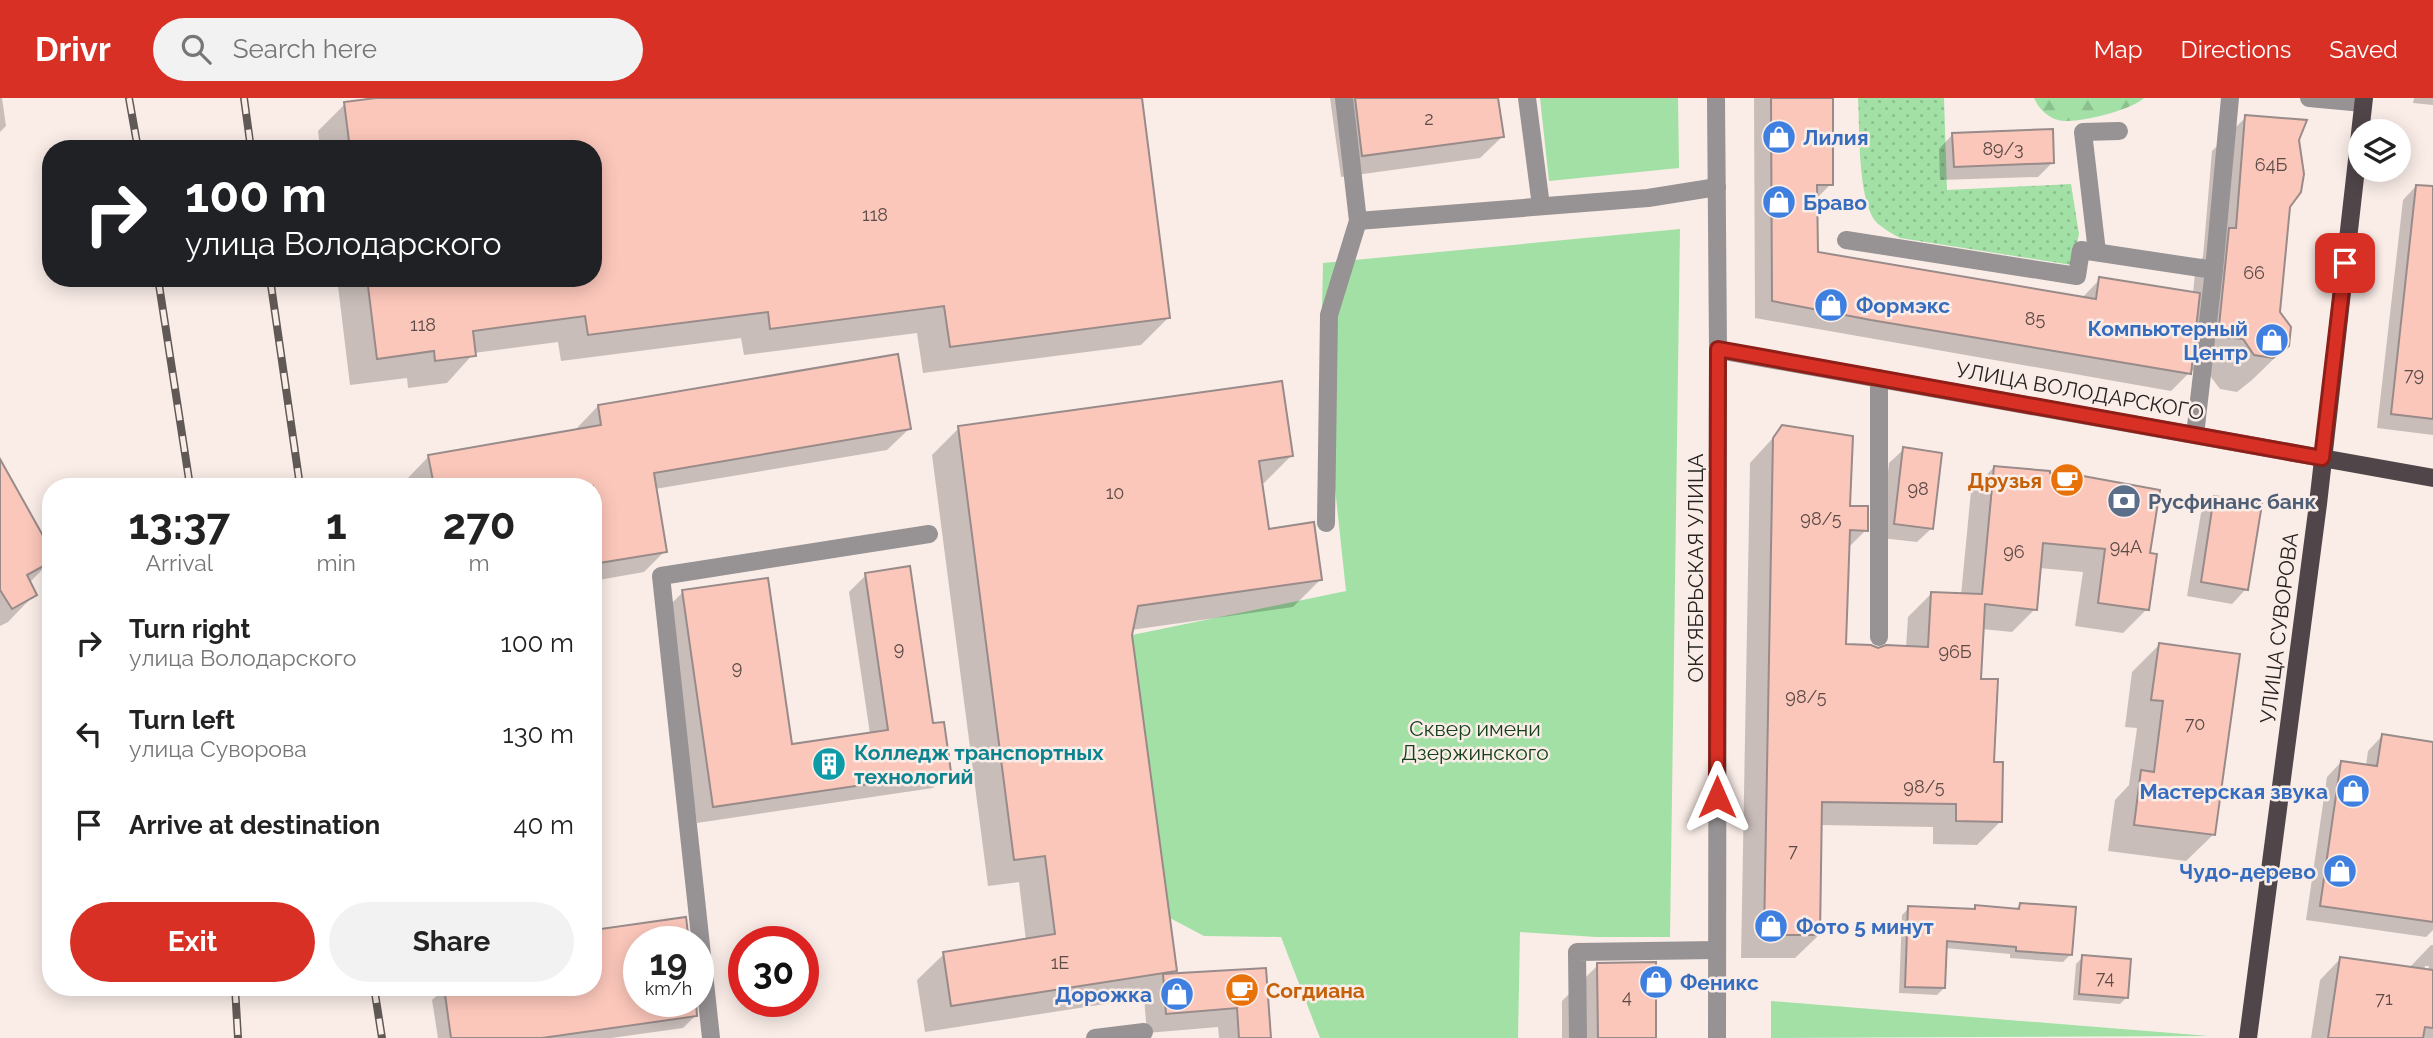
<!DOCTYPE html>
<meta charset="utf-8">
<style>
body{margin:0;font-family:Raleway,sans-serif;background:#f2f2f2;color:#222;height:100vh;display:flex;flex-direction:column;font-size:26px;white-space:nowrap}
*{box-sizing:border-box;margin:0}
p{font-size:23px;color:#767676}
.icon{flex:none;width:38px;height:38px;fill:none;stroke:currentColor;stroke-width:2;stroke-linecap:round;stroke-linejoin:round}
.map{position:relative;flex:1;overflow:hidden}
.details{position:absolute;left:42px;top:380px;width:560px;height:518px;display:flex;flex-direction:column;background:#fff;border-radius:28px;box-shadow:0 4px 18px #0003}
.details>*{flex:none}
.guide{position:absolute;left:42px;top:42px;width:560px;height:147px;border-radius:28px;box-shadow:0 4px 18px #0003;background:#202124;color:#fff;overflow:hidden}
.tools{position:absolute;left:2348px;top:21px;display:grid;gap:14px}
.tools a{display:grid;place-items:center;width:63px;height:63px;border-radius:50%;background:#fff;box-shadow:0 4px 18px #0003;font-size:35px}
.speed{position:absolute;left:623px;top:828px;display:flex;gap:14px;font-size:35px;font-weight:700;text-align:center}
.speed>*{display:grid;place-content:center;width:91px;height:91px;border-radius:50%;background:#fff;box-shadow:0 4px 18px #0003;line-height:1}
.speed small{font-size:18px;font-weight:400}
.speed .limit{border:10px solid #d22;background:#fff;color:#111}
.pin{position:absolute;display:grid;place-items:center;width:60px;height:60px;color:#fff;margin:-30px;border-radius:14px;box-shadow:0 4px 10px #0006}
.me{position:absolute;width:77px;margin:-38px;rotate:0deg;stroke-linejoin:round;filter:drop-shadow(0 0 5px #0008)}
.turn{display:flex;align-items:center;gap:24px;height:147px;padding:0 28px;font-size:32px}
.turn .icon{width:91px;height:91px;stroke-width:2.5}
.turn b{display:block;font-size:49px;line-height:60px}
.eta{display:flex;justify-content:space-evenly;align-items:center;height:119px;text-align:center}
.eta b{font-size:42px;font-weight:700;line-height:49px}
.cta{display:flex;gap:14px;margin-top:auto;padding:14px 28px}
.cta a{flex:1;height:80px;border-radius:42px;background:#d93025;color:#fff;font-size:28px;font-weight:700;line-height:80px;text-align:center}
.cta a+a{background:#f2f2f2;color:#222}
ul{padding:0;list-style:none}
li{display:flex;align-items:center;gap:21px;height:91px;padding:0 28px}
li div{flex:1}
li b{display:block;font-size:26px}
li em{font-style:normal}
header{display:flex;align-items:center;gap:42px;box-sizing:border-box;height:98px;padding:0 35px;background:#d93025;color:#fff}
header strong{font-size:33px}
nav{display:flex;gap:38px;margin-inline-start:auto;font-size:24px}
.search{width:490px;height:63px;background:#f2f2f2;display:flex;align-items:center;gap:18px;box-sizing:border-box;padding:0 24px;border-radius:38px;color:#767676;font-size:26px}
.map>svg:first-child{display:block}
</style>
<header>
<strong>Drivr</strong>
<div class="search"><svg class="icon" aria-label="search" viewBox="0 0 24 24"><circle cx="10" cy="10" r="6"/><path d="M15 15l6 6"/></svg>Search here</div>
<nav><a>Map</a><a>Directions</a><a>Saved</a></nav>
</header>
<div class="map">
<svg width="2433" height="940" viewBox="0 0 2433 940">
<defs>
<pattern id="grass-dots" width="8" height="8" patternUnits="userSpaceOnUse" patternTransform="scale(1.75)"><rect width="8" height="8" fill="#a2e0a5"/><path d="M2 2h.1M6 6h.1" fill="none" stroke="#8bc08e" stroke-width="1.8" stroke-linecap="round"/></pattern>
<pattern id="forest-firs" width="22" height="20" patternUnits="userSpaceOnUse" patternTransform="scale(1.75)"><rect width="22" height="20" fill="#a2e0a5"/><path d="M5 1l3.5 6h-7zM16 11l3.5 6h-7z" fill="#8bc08e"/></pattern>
</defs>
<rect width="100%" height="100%" fill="#faede8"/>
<path fill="url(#grass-dots)" d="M1858,0h86l3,92 124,-6 8,50 -7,31 -172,-27c-8,-4 -16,-9 -23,-15 -20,-22 -17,-95 -19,-125z"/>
<path fill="url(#forest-firs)" d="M2034,0h110c-12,12 -70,27 -86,22 -11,-3 -19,-11 -24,-22z"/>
<g fill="#a2e0a5">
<polygon points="1540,0 1678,0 1679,70 1549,83"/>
<polygon points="1680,131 1670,839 1596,839 1520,834 1518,940 1320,940 1281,839 1204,838 1168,819 1132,537 1346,493 1321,259 1323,165"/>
<polygon points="1771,903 2209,938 1771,940"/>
</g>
<g fill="#0003" fill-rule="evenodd">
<polygon points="0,0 2,0 6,28 0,34"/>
<polygon points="390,0 1140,0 1168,220 1141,247 923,275 917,235 744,257 741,240 561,263 558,244 474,255 447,285 408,290 407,280 350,287 337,180 593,180 593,51 320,51 318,33 345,6"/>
<polygon points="1330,0 1497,0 1502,39 1480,60 1341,79"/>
<polygon points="1754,0 1831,0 1831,86 1815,102 1816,156 2082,200 2100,181 2193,195 2196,166 2203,159 2212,53 2246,19 2298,42 2288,109 2279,214 2287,248 2252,282 2237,294 2220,291 2208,275 2189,272 2189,275 2171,293 1755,220"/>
<polygon points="2414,0 2433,0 2433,7 2413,5"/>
<polygon points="1953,36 2053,64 2038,79 1940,82 1939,51"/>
<polygon points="2417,87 2433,89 2433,337 2377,330 2403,102"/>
<polygon points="598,308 909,331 887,352 655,391 665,453 644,474 593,483 593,388 409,388 408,380 429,358 578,333 577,330"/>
<polygon points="1783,329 1866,432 1848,450 1845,547 1878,552 1906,550 1908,519 1931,496 1961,497 1971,393 1994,369 2148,457 2147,511 2123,535 2075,528 2083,474 2039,470 2035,511 2012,534 1982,531 1980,582 2001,723 1977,747 1933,746 1933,729 1820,727 1819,837 1795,860 1741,860 1750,365"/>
<polygon points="959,330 1291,358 1264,385 1260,385 1267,433 1320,482 1293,509 1131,532 1175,872 1170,878 1265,871 1269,940 1219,940 1218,929 1147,935 1144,900 925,934 917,882 944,856 1026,843 1019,784 988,788 932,357"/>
<polygon points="1904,351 1932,430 1917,444 1881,440 1889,365"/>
<polygon points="0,364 51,463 29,485 35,496 8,524 0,528"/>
<polygon points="2215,400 2246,491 2232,506 2187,498 2201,415"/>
<polygon points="866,477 950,673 933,690 697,725 666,511 683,494 790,648 870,636 849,494"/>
<polygon points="2159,547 2214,736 2186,763 2108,753 2115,702 2129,687 2137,630 2125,629 2132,574"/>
<polygon points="2382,638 2433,646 2433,832 2426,839 2306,822 2327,679 2341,664 2366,668 2368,653"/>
<polygon points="2020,807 2070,857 2063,864 2010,860 2010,856 1945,850 1944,890 1937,897 1899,895 1902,817 1909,810 1972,812 1976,809 2015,812"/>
<polygon points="639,844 639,903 694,903 695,918 683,930 611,940 438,940 432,902 445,890 593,889"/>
<path d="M2431,847h2v93h-122l9,-58 21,-22 68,10zM2425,868h4l-2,12h-3z"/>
<polygon points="2083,859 2127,899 2120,906 2073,902 2076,866"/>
<polygon points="1598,867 1654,940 1562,940 1562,903"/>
</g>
<g fill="#fcc7bb" stroke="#988b89" stroke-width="2">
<polygon points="376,0 1142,0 1170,220 950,249 944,208 770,231 768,214 588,237 585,218 473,233 476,258 435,263 434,253 377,261 367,180 593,180 593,51 350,51 344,4"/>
<polygon points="1355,0 1498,0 1504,39 1362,58"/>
<polygon points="1771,0 1833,0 1833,87 1817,87 1818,154 2096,201 2099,179 2200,195 2191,276 1871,222 1772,203"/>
<polygon points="2245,17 2307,22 2299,42 2304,76 2301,94 2290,109 2280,214 2291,229 2289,248 2273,260 2254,257 2243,241 2218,238 2229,130 2236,130"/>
<polygon points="2053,31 2054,65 1954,69 1952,35"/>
<polygon points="2416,87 2433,88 2433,321 2391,316"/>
<polygon points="898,256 911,331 654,375 667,454 593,466 593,388 434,388 428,357 601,327 598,307"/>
<polygon points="1282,283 1293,358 1259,363 1269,431 1314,424 1322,482 1138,508 1132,537 1177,873 951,908 943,854 1055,836 1045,758 1014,762 958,328"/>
<polygon points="1782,327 1853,338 1850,408 1868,408 1868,433 1850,432 1846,546 1871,547 1878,550 1886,547 1928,549 1931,494 1982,496 1994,368 2050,373 2050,375 2083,378 2160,392 2150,455 2157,456 2149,512 2098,505 2105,451 2043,445 2037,512 1985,506 1981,581 1998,581 1994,664 2003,664 2002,724 1956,723 1956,706 1822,704 1820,837 1764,837 1773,340"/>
<polygon points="1903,349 1942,355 1933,431 1894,426"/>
<polygon points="0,361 51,452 51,464 27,477 37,497 12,511 0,492"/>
<polygon points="2214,398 2262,406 2248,492 2201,484"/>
<polygon points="910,468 933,625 944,624 951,674 713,709 682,492 768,480 792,646 888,632 865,475"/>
<polygon points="2159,545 2240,556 2215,737 2134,727 2141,672 2154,674 2163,603 2151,602"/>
<polygon points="2382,636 2433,644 2433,824 2320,808 2341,663 2377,668"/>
<polygon points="2020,805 2076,809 2072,857 2016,853 2016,849 1947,843 1945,890 1905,889 1908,808 1975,811 1975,807 2019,811"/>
<polygon points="686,819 689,844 639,844 639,903 696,903 697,918 542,940 451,940 444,889 593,889 593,832"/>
<polygon points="2082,857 2131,861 2128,900 2079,896"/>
<polygon points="2340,859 2433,872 2433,930 2425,929 2423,940 2328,940"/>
<polygon points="1656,864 1656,940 1598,940 1597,865"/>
<polygon points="1266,870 1271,940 1239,940 1237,910 1166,916 1163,876"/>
</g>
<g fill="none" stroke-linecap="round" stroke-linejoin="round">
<g stroke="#979293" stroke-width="18">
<polyline points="1527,0 1541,108"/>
<polyline points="2309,0 2363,5"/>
<polyline points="1358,123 1648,100 1717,89"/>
<polyline points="1846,142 2077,178 2081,152 2214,172"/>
<polyline points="2097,154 2083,34 2119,33"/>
<polyline points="2195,337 2214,172 2230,0"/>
<polyline points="1326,425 1329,217 1358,123 1344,0"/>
<polyline points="1879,539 1879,280"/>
<polyline points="711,940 661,478 929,436"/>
<polyline points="1095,940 1144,934"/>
<polyline points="1578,940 1577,854 1717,852"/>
</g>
<g stroke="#979293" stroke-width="18">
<polyline points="1716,0 1718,252 1717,940"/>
<polyline points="1718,252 2322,360"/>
</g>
<g stroke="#504649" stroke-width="18">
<polyline points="2322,360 2433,380"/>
<polyline points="2248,940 2318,406 2364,0"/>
</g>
<g stroke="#605956" stroke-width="8">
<g id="rail">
<polyline points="129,0 138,51"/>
<polyline points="244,0 251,51"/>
<polyline points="158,180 190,388"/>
<polyline points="270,180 300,388"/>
<polyline points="235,889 238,940"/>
<polyline points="374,889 382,940"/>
</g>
</g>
<use href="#rail" stroke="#faede8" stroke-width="5" stroke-dasharray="16" stroke-linecap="butt"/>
</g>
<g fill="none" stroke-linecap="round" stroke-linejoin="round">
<g stroke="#8d1f18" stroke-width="18">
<polyline id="route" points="1717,699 1718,251 2322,360 2345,165"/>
</g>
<use href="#route" stroke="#d93025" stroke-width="12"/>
</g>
<defs>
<g id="shop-disc" transform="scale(1.75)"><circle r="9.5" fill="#3f7fe0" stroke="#faede8"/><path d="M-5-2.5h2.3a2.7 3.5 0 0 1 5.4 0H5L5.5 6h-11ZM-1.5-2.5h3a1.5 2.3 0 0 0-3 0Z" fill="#fff"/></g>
<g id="cafe-disc" transform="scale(1.75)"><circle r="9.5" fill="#e8710a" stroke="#faede8"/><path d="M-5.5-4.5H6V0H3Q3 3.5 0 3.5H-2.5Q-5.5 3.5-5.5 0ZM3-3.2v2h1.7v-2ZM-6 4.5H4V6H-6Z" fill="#fff"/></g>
<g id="bank-disc" transform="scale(1.75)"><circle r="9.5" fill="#5c6f8a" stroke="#faede8"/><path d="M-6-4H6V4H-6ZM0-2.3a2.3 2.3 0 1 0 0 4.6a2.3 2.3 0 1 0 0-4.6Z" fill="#fff"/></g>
<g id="building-disc" transform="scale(1.75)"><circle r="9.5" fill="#0f9aa8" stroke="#faede8"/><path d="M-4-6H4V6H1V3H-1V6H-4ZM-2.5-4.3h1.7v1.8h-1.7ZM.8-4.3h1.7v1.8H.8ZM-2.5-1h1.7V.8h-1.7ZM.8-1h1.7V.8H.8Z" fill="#fff"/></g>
</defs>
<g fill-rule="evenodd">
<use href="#shop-disc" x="1779" y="39"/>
<use href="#shop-disc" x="1779" y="104"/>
<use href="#shop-disc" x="1831" y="207"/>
<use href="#shop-disc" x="2272" y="242"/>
<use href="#cafe-disc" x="2067" y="382"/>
<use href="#bank-disc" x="2124" y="403"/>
<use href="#building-disc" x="829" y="666"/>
<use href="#shop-disc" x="2353" y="693"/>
<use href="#shop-disc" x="2340" y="773"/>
<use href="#shop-disc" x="1771" y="828"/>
<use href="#shop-disc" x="1656" y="884"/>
<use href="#cafe-disc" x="1242" y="892"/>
<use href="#shop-disc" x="1177" y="896"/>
</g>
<g text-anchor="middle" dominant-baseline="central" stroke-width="5" stroke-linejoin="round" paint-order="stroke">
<g font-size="18" fill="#5c4b47">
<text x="1429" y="20">2</text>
<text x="2003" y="50">89/3</text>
<text x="2271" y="66">64Б</text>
<text x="875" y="116">118</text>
<text x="2254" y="174">66</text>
<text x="2035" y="220">85</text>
<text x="423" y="226">118</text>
<text x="2414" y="276">79</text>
<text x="1918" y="390">98</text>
<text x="1115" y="394">10</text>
<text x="1821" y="420">98/5</text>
<text x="2126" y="448">94А</text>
<text x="2014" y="453">96</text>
<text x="899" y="550">9</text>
<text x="1955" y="553">96Б</text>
<text x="737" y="569">9</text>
<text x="1806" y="598">98/5</text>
<text x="2195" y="625">70</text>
<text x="1924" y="688">98/5</text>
<text x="1793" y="752">7</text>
<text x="1060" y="864">1Е</text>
<text x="2105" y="879">74</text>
<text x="1627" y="898">4</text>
<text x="2384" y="900">71</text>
</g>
<g font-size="21" font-weight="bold" fill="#366cbe" stroke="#faede8" text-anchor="start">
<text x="1803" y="39">Лилия</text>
<text x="1803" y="104">Браво</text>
<text x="1856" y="207">Формэкс</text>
<text x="2248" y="230" text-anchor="end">Компьютерный<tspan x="2248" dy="24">Центр</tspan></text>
<text x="2328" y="693" text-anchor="end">Мастерская звука</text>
<text x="2316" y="773" text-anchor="end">Чудо-дерево</text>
<text x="1796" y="828">Фото 5 минут</text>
<text x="1680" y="884">Феникс</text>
<text x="1152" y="896" text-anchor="end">Дорожка</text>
</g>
<g font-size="21" fill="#262220" stroke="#faede8">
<text transform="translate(2080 293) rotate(10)">УЛИЦА ВОЛОДАРСКОГО</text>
<text transform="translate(1695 470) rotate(-90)">ОКТЯБРЬСКАЯ УЛИЦА</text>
<text transform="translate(2279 530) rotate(-83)">УЛИЦА СУВОРОВА</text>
</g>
<g font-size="21" font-weight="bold" fill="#c56008" stroke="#faede8" text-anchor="end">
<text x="2042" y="382">Друзья</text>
<text x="1266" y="892" text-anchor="start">Согдиана</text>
</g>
<g font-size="21" font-weight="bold" fill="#4e5e75" stroke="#faede8" text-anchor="start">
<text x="2148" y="403">Русфинанс банк</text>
</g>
<g font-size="21" fill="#15411a" stroke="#faede8">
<text x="1475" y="630">Сквер имени<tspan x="1475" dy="24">Дзержинского</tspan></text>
</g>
<g font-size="21" font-weight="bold" fill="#0d838f" stroke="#faede8" text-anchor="start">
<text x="854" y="654">Колледж транспортных<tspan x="854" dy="24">технологий</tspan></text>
</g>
</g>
</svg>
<div class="tools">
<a><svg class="icon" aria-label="layers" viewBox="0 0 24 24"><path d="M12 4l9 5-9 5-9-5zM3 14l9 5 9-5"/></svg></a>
</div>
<div class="speed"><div>19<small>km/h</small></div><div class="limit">30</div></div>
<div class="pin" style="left:2345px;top:165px;background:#d93025"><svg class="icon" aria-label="arrive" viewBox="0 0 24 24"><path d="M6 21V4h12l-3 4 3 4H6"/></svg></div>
<svg class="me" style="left:1717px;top:699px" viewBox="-20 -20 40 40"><path d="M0-17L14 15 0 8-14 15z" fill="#d93025" stroke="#fff" stroke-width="4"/></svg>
<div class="guide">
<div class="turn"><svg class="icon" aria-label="right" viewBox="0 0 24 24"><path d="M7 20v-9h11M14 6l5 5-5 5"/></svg><div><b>100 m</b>улица Володарского</div></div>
</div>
<section class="details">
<div class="eta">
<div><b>13:37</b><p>Arrival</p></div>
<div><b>1</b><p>min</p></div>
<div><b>270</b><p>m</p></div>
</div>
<ul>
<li><svg class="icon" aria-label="right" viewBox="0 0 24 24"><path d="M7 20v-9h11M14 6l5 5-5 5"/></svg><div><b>Turn right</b><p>улица Володарского</p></div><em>100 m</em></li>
<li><svg class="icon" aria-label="left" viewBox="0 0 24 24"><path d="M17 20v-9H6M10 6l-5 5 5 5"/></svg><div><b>Turn left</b><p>улица Суворова</p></div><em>130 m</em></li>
<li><svg class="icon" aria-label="arrive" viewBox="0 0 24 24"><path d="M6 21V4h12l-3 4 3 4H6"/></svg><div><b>Arrive at destination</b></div><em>40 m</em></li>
</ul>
<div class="cta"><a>Exit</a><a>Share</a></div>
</section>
</div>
